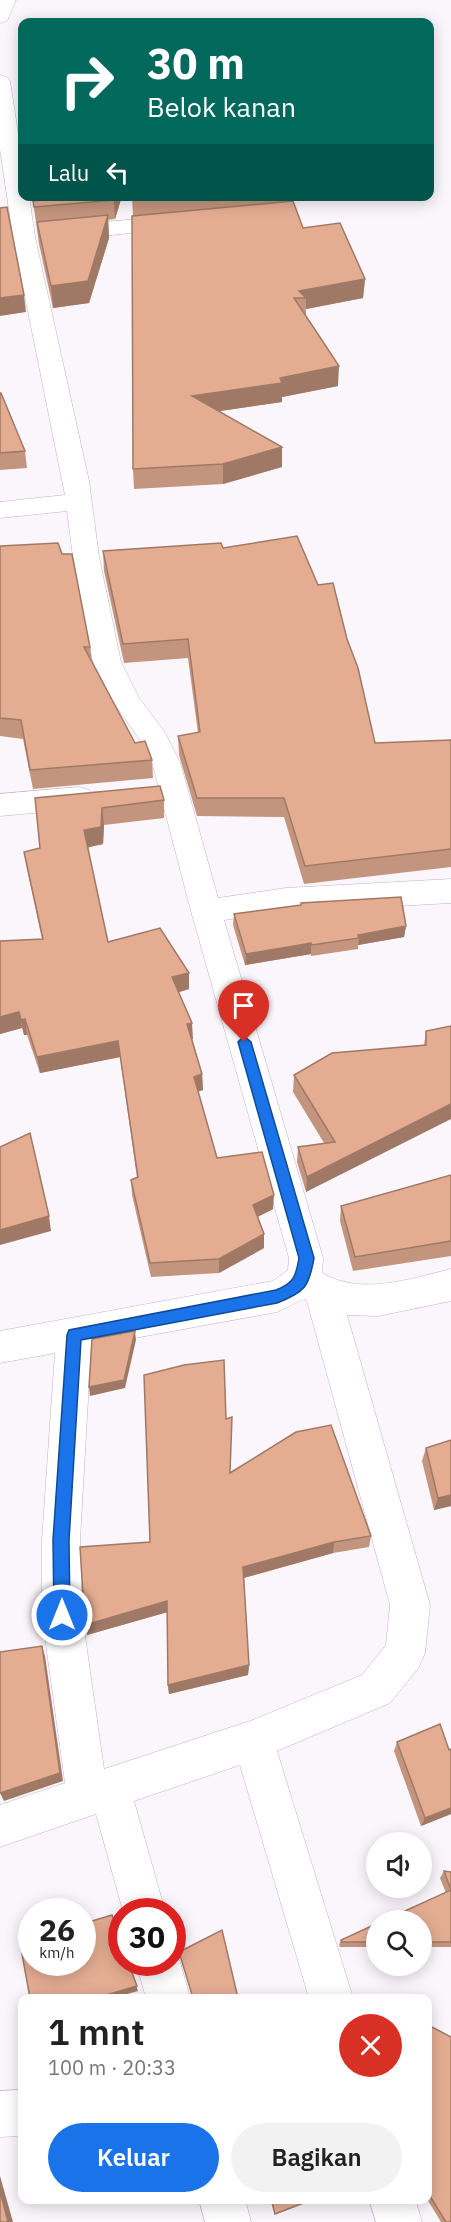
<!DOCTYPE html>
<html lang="id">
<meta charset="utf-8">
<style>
body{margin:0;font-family:"IBM Plex Sans",sans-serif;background:#f2f2f2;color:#222;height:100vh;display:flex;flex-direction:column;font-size:22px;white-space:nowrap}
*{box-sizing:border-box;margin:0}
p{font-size:20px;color:#767676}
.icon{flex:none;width:33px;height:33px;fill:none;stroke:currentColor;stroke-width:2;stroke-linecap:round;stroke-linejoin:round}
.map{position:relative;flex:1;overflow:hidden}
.sheet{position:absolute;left:18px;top:1994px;width:414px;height:210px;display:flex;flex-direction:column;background:#fff;border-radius:12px;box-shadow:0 3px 15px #0003}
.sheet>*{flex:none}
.guide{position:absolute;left:18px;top:18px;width:416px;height:183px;border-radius:12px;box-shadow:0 3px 15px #0003;background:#00695c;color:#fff;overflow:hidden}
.controls{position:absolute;left:366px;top:1832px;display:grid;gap:12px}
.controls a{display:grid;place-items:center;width:66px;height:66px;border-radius:50%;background:#fff;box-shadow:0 3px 15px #0003;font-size:30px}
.speed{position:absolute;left:18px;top:1898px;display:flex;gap:12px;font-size:30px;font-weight:700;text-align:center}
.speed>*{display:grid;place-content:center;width:78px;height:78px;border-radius:50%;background:#fff;box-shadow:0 3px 15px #0003;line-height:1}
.speed small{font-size:15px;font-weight:400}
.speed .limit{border:9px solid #d22;background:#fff;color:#111}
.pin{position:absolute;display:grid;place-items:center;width:51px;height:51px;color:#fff;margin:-62px -26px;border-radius:50% 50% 50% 0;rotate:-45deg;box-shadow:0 0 6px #0007}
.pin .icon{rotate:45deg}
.me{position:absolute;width:66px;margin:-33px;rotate:0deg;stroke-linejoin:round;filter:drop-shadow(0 0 4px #0008)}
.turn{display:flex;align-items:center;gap:21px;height:126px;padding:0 30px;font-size:27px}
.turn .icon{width:78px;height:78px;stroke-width:2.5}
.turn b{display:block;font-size:42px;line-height:51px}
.then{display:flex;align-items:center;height:57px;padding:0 30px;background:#0003;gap:12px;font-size:22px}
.round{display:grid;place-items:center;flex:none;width:63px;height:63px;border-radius:32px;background:#f2f2f2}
.headline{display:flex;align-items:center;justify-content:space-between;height:102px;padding:0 30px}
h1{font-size:36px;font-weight:600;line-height:45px}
.primary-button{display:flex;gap:12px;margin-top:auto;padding:12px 30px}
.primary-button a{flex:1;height:69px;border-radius:36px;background:#1a73e8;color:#fff;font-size:24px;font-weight:600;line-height:69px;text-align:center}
.primary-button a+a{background:#f2f2f2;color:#222}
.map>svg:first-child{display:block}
</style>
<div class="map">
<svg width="451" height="2222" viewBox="0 0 451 2222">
<rect width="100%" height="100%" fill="#fbf6fc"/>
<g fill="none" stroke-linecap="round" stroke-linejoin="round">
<g stroke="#c4aecc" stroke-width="1">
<g id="street">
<polygon points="0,0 16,0 7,21 0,23"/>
<path d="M0,75l7,2 3,4 12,78v37h7l6,41 54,244 10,76 22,105 18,36 25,33 16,31 38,136 68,-10 165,-9v24l-165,9 -62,8 99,338 -1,15c40,23 87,6 129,-4v32l-73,15 -31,-1 83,290 -5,48 -6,14 -29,36 -113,48 76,247h-44l-69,-233 -106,36 31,110h-42l-27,-97 -96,33v-42l65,-22 -23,-168v-75l13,-187 -55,10v-32l273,-50 15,-11 1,-12 -98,-347 -39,-149 -10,-19 -28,-40 -21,-41 -20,-105 -6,-46 -67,7v-16l65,-7 -52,-258 -13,-88zM304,1299l3,2 83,304 -4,40 -24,30 -109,45 -149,49 -22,-154 -2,-75 11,-194 186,-34z"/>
<polygon points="178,215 186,217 189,222 186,227 65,240 57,238 54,233 57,228 65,226"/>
<polygon points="79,787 89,790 94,798 89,806 79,809 0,816 0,794"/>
<polygon points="172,1946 180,1962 190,1998 146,1998 136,1962 172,1962"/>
<polygon points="22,2090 22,2136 0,2137 0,2091"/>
<polygon points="199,2199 245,2199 251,2222 205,2222"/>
<polygon points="369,2199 415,2199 422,2222 376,2222"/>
</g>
</g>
<use href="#street" fill="#fff" fill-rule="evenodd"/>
</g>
<g fill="#c4957e">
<polygon points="67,196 122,196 115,219 108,220 109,238 89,303 53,308 39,244 33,201"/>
<polygon points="285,196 285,202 303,228 365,279 363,298 306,309 306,316 338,386 282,397 282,402 220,411 282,467 223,484 134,489 133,469 133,216 132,197"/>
<polygon points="0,393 25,451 27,468 0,470"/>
<polygon points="0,546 90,647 92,662 135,743 152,760 153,778 33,789 23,739 0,736"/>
<polygon points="223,548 318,585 347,639 375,743 451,740 451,867 304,884 284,817 197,816 179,755 178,736 198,733 188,658 124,663 104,571 103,551"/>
<polygon points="35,798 164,800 164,818 104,825 103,844 87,847 108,942 189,989 179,992 202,1074 203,1090 198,1091 217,1158 273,1209 258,1217 264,1248 219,1273 151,1277 132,1195 131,1180 137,1178 120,1057 40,1073 27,1035 24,1035 22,1028 0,1034 0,941 42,939 27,869 24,852 40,848"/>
<polygon points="301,903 406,926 404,937 358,945 358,949 311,956 311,954 245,965 233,925 234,914 301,905"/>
<polygon points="451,1026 306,1192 297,1162 298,1147 324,1143 293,1092 294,1075 424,1045 426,1031"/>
<polygon points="451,1175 451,1256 353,1271 340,1221 341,1206"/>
<polygon points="226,1419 230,1473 371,1536 369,1547 333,1553 244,1578 249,1665 248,1675 169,1694 168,1685 167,1612 87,1635 150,1542"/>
<polygon points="451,1440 451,1506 434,1510 422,1461 426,1448"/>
<polygon points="397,1742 451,1749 451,1814 421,1826 394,1751"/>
<polygon points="444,1871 451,1872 451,1947 422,1947 422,1920 446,1893 440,1878"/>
<polygon points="376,1924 376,1947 340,1947 339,1945 341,1940"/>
<polygon points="428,2025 451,2222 441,2222 427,2199"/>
</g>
<g fill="#a07966">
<polygon points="115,196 122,196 115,219 114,200"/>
<polygon points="108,215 109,238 89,303 53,308 51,286"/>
<polygon points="365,279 363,298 306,309 306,298 299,291"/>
<polygon points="24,295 26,312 0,316 0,298"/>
<polygon points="339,366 338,386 282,397 282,402 193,415 192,396"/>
<polygon points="282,447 282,467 223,484 223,464"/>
<polygon points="102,808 104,825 103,844 86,848 84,830"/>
<polygon points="406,926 404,937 358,945 359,938 358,935"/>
<polygon points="311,943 311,954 245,965 246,954"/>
<polygon points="189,973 189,989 173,994 172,977"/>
<polygon points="19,1012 22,1028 0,1034 0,1017"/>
<polygon points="25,1019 27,1035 24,1035 21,1020"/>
<polygon points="192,1023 193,1039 188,1040 187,1024"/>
<polygon points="118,1041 120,1057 40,1073 37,1057"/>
<polygon points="202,1074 203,1090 194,1093 194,1077"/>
<polygon points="451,1104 451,1119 306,1192 307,1177"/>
<polygon points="274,1195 273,1209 253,1219 253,1205"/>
<polygon points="49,1216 51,1231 0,1245 0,1230"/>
<polygon points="264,1234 264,1248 219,1273 219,1259"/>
<polygon points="135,1331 136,1340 125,1388 90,1396 89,1387"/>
<polygon points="451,1495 451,1506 434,1510 438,1498"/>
<polygon points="334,1542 333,1553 243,1578 243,1567"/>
<polygon points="167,1601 168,1612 87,1635 85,1625"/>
<polygon points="42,1646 45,1656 63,1781 4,1801 0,1793"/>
<polygon points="249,1665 248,1675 169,1694 168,1685"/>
<polygon points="451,1808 451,1814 421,1826 425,1818"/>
<polygon points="128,1962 138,1991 113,1998 96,1998"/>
<polygon points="0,2176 13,2222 8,2222 0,2191"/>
</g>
<g fill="#e4ad92" stroke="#a07966" stroke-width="1.5">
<polygon points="67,196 115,196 114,200 34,207 33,201"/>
<polygon points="293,201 303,228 340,223 365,279 299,291 306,298 294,298 339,366 280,378 282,383 192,396 282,447 223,464 133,469 132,216"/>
<polygon points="7,207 24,295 0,298 0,208"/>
<polygon points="108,215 88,281 51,286 37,222"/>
<polygon points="0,393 1,393 25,451 0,453"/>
<polygon points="297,536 318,585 333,583 347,639 358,668 375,743 451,740 451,849 305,866 284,798 197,798 178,736 200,732 188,639 123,644 103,551 221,543 223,548"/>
<polygon points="58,543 62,554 72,554 90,647 84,647 135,743 145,741 152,760 30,770 21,720 0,718 0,546"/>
<polygon points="160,786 164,800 102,808 101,827 84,830 108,942 160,928 189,973 172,977 192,1023 187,1024 202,1074 194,1077 217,1158 262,1152 274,1195 253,1205 264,1234 219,1259 150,1263 131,1180 138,1177 118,1041 37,1057 25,1019 21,1020 19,1012 0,1017 0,941 43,939 24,852 40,848 35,798"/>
<polygon points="401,897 406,926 358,935 359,938 312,945 311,943 246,954 234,914 301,905 301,903"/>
<polygon points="451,1026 451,1104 307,1177 298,1147 335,1142 294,1075 332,1053 426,1045 426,1031"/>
<polygon points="30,1133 49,1216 0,1230 0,1147"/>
<polygon points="451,1175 451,1241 355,1257 341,1206"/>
<polygon points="135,1331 124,1380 89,1387 92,1339"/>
<polygon points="224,1360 226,1419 232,1417 230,1473 296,1432 331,1425 371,1536 334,1542 243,1567 249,1665 168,1685 167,1601 85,1625 80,1547 150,1542 144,1375 184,1365"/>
<polygon points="451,1440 451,1495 438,1498 426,1448"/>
<polygon points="42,1646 60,1773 0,1793 0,1652"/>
<polygon points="440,1724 449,1750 451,1749 451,1808 425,1818 397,1742"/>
<polygon points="444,1871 451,1872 451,1890"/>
<polygon points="451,1890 451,1942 422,1942 422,1920 385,1920"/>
<polygon points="112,1915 122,1942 122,1962 128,1962 137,1986 96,1998 30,1998 20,1943 32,1939 32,1962 82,1962 82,1924"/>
<polygon points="376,1924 376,1942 342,1942 341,1940"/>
<polygon points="222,1930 238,1998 193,1998 179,1952"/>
<polygon points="428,2025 451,2037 451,2222 446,2222 428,2193"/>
<polygon points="0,2191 8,2222 0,2222"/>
<polygon points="271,2199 314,2199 275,2214"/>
</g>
<path fill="#1a73e8" stroke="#114b97" stroke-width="1.5" d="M244,1036l7,6 63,216c-5,29 -9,34 -37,45l-196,37 -12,200 1,75 -2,5 -6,3 -6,-3 -2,-5 -1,-75 14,-205 2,-5 207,-40c18,-7 20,-14 23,-32l-61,-216z"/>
</svg>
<div class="controls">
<a><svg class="icon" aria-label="sound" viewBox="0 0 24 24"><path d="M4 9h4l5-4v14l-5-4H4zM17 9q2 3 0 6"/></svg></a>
<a><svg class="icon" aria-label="search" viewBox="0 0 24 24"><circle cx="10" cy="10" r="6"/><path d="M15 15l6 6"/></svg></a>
</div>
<div class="speed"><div>26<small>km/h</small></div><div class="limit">30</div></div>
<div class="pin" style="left:244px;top:1042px;background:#d93025"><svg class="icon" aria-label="arrive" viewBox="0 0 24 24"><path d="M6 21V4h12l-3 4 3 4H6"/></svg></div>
<svg class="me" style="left:62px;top:1615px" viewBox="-20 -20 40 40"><circle r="17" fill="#1a73e8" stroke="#fff" stroke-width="3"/><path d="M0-11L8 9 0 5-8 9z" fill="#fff"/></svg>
<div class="guide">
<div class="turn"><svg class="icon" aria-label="right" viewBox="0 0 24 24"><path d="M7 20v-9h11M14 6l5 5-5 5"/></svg><div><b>30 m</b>Belok kanan</div></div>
<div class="then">Lalu<svg class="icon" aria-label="left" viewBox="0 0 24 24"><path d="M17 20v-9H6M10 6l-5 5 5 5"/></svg></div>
</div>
<section class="sheet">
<div class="headline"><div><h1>1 mnt</h1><p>100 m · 20:33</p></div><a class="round" style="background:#d93025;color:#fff"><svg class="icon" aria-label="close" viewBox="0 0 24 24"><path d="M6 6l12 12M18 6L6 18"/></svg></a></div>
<div class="primary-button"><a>Keluar</a><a>Bagikan</a></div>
</section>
</div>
